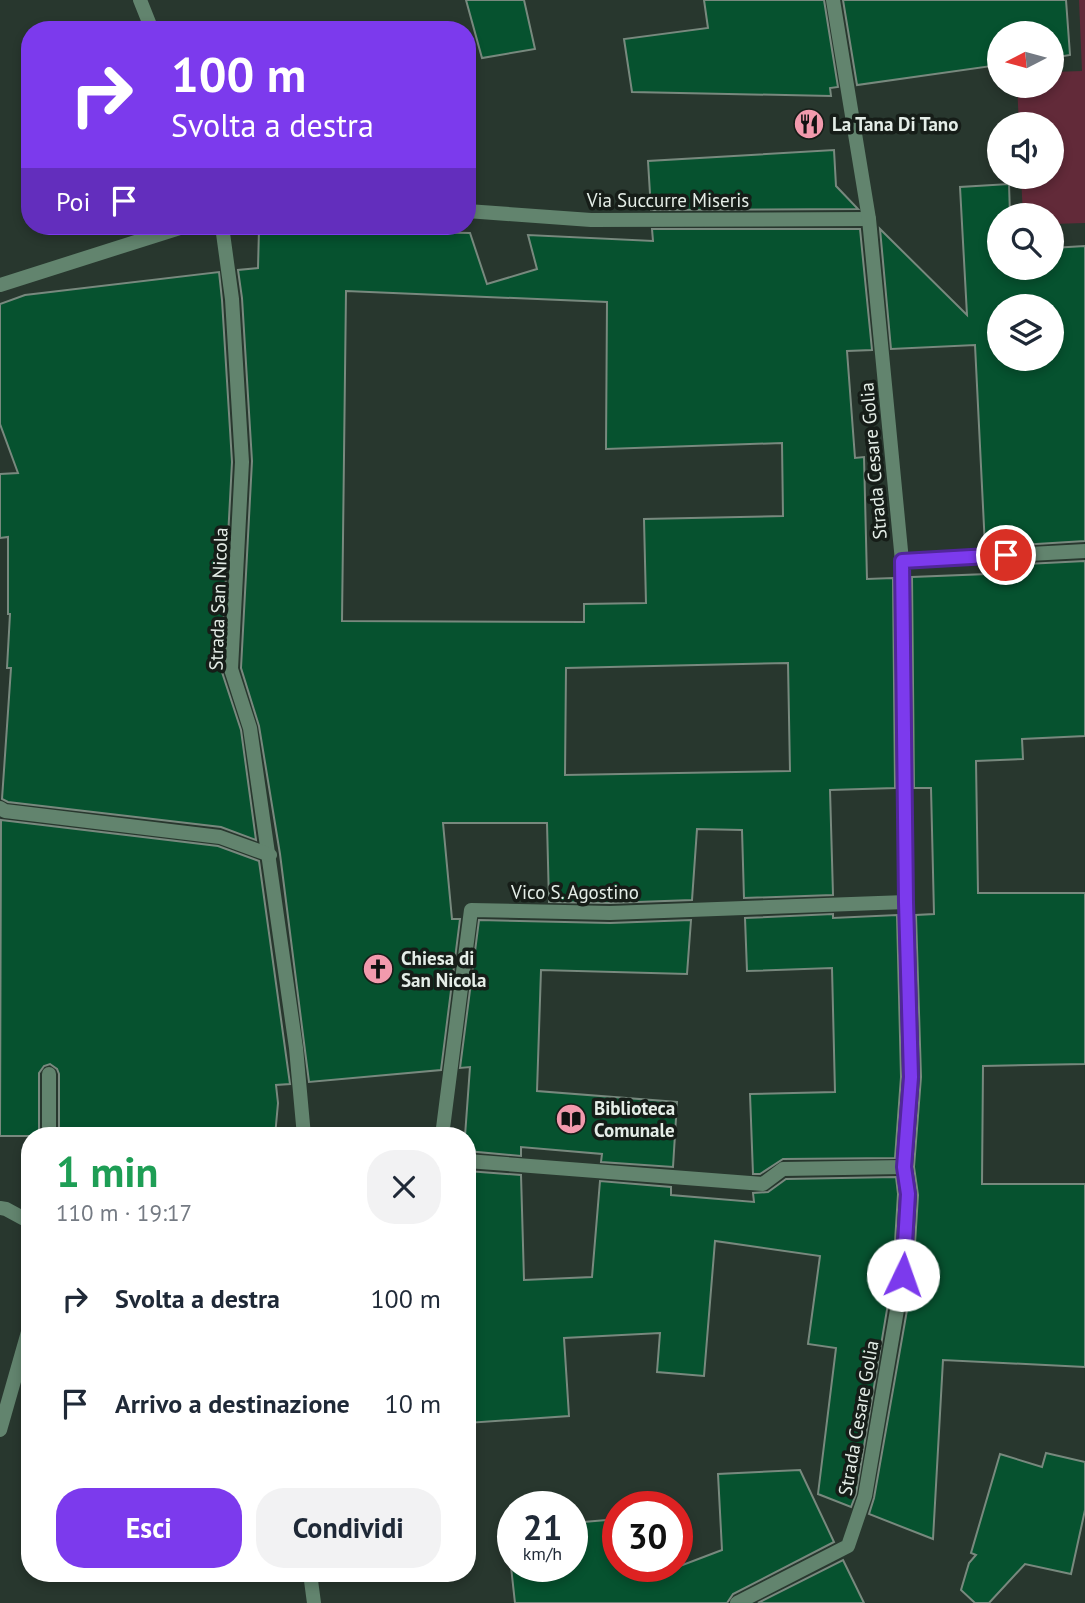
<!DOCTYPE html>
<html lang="it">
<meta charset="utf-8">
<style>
body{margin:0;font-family:"PT Sans",sans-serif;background:#f2f2f3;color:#1f2937;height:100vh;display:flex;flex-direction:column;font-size:26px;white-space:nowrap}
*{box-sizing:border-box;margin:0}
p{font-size:23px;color:#747a83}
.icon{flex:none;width:38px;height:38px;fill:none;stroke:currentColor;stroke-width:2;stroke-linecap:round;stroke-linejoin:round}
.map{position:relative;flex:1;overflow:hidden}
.sheet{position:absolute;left:21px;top:1127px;width:455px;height:455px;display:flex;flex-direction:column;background:#fff;border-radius:28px;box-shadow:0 4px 10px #0003}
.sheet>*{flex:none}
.guide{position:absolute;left:21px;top:21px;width:455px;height:214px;border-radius:28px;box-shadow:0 4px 10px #0003;background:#7c3aed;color:#fff;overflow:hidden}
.needle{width:46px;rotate:264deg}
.controls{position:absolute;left:987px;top:21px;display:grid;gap:14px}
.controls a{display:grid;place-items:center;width:77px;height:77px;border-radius:50%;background:#fff;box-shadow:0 4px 10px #0003;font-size:35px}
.speed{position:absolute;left:497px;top:1491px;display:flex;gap:14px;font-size:35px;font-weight:700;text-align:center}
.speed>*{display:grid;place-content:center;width:91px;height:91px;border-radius:50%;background:#fff;box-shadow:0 4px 10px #0003;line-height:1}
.speed small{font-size:18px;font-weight:400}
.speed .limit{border:10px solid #d22;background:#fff;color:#111}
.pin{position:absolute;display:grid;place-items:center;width:60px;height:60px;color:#fff;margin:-30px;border:4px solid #fff;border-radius:50%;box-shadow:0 2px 7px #0007}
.me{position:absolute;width:77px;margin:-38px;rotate:3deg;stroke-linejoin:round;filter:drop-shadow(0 0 5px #0008)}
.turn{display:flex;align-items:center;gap:24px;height:147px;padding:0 35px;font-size:32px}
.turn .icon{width:91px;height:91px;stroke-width:2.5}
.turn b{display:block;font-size:49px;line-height:60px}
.then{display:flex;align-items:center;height:66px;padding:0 35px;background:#0003;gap:14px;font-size:26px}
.round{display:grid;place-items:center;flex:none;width:74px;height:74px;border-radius:28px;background:#f2f2f3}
.head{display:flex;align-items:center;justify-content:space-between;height:119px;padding:0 35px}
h1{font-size:42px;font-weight:700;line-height:52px;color:#1e9e55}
.primary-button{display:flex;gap:14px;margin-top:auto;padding:14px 35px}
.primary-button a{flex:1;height:80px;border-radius:28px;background:#7c3aed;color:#fff;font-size:28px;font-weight:700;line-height:80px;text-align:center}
.primary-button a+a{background:#f2f2f3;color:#1f2937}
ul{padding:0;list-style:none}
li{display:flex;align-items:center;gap:21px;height:105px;padding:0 35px}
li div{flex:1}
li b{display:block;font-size:26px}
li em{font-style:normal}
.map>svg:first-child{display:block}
</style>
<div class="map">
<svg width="1085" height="1603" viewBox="0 0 1085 1603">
<rect width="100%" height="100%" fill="#28372e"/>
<polygon fill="#622a39" points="1079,0 1085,0 1085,223 1052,224 1052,215 1023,215 1021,177 1052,177 1052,124 1019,124 1017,86 1052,86 1052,72 1082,71"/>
<g fill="#06522f" stroke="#78897e" stroke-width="2" fill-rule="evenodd">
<polygon points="466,0 524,0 535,49 482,58"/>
<polygon points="704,0 824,0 838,87 830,88 831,96 632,92 624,39 708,28"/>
<polygon points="843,0 1066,0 1070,55 1052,58 1052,33 999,33 999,65 857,85"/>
<polygon points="834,150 836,186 858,209 651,210 648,161"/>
<path d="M1009,184l1,31h-11v53h53v-20l33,-2v295l-100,6 -10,-202 -84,4 -11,-120 87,86 -7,-128zM999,306h53v53h-53z"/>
<path d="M259,229l211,4 17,51 50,-15 -9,-34 125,6 -1,-12h208l12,121 -25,1 8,107 9,-1 3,122 26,-1 2,210 -65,2 3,105 -89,3 -2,-68 -45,-1 -5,71 -82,3 -61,-1 -2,-79h-104l9,96h8l-19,151 -132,12 -29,-228 -21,-128 -18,-58 11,-207 -10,-163 -4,-28 20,-2zM346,291l261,11 -1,147 176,-6 1,73 -139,3 2,84 -62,1v18l-242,-1zM788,663l2,108 -225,4 1,-107z"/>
<polygon points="219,272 222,300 232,462 221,669 241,730 256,840 221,827 8,802 2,799 11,668 7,668 10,614 8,614 8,537 0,538 0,474 18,473 0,424 0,304 25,295"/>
<polygon points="1085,561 1085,736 1022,739 1023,759 976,761 978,893 1085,893 1085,1064 983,1066 982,1184 1085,1184 1085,1367 943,1360 933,1539 869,1514 874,1498 913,1276 918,1195 914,1167 921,1077 916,915 934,914 931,788 914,788 912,577 987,574 986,566"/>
<polygon points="1,820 218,846 259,861 290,1084 276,1085 278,1103 275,1136 59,1136 59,1074 57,1069 50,1064 44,1066 39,1073 39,1136 0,1136"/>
<polygon points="833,914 833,918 897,915 901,1077 895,1158 783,1159 760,1174 753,1174 750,1094 835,1092 832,968 747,971 745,918"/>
<polygon points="479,920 610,923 691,920 687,974 541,970 537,1091 677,1102 673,1167 601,1162 602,1154 521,1147 521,1156 467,1151 467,1136 465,1136 470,1067 460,1068"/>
<polygon points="467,1171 521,1175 524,1280 592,1277 600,1181 671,1187 671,1195 754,1202 753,1193 768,1192 786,1179 896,1177 898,1194 893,1274 856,1494 851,1507 818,1494 836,1348 808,1344 820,1256 715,1241 704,1376 657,1372 660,1333 564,1338 569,1416 467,1423"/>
<polygon points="1046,1453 1085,1462 1085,1510 1071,1574 1025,1564 989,1603 975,1603 961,1590 969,1563 976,1555 971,1553 1000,1454 1042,1467"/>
<polygon points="800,1470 834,1542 733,1594 727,1603 515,1603 507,1530 513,1529 513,1566 572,1566 572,1523 618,1519 618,1566 680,1566 722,1550 718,1474"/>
<polygon points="843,1560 864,1603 758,1603"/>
</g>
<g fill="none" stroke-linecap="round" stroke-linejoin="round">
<g stroke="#62846e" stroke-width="14">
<polyline points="140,0 152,30"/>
<polyline points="467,211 591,220 869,219"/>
<polyline points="222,226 232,299 242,462 231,669 250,728 296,1048 304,1136"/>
<polyline points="0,285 186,226"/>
<polyline points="902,561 1085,551"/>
<polyline points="0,808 5,811 220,837 270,855"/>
<polyline points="49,1136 49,1074"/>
<polyline points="442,1136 471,910 610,913 906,902"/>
<polyline points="467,1161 763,1184 783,1169 904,1167"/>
<polyline points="0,1208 6,1209 30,1222"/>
<polyline points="0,1430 30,1325"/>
<polyline points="310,1573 314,1603"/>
<polyline points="737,1603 848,1546 865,1496 903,1275 908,1194 904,1167 911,1077 906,902 902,561 869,219 833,0"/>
</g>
</g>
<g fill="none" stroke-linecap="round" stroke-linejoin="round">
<g stroke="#51269a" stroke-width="18">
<polyline id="route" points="903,1275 908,1194 904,1167 911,1077 906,902 902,561 1006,555"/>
</g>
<use href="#route" stroke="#7c3aed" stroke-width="12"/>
</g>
<defs>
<g id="restaurant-disc" transform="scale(1.575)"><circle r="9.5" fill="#f29aad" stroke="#161d18"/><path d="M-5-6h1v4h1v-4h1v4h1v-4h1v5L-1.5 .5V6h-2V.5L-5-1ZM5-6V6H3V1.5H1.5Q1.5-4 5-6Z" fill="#111"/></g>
<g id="church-disc" transform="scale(1.575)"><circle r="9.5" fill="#f29aad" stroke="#161d18"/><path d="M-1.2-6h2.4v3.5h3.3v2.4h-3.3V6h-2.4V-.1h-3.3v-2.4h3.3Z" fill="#111"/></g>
<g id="library-disc" transform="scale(1.575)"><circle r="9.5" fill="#f29aad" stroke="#161d18"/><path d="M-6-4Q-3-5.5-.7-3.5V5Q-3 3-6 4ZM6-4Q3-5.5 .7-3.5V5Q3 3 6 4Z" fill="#111"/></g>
</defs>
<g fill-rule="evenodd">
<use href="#restaurant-disc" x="809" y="124"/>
<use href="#church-disc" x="378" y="969"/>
<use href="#library-disc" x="571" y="1119"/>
</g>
<g text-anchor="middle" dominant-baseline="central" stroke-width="7" stroke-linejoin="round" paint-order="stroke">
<g font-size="19" font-weight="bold" fill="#e4ede7" stroke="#161d18" text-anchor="start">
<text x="832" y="124">La Tana Di Tano</text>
<text x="401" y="958">Chiesa di<tspan x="401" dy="22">San Nicola</tspan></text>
<text x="594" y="1108">Biblioteca<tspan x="594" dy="22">Comunale</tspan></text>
</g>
<g font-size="19" fill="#e4ede7" stroke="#161d18">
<text x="668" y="200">Via Succurre Miseris</text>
<text transform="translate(873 461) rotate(-95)">Strada Cesare Golia</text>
<text transform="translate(218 599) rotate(-88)">Strada San Nicola</text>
<text x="575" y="892">Vico S. Agostino</text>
<text transform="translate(858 1418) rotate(-80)">Strada Cesare Golia</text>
</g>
</g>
</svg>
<div class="controls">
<a><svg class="needle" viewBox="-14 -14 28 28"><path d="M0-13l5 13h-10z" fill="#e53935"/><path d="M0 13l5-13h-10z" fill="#747a83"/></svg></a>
<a><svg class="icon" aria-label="sound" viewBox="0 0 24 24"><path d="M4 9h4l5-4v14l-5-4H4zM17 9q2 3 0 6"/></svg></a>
<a><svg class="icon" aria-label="search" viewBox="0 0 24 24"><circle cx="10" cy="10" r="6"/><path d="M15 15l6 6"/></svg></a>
<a><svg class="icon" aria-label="layers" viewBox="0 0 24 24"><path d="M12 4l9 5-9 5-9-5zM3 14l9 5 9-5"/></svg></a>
</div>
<div class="speed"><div>21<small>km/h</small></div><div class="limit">30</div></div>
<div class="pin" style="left:1006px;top:555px;background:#d93025"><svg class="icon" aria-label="arrive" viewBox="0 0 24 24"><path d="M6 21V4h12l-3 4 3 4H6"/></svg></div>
<svg class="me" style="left:903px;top:1275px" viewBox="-20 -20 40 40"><circle r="19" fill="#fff"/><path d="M0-13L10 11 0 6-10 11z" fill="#7c3aed"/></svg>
<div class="guide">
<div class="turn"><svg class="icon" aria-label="right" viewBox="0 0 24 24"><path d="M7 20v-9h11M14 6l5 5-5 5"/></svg><div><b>100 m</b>Svolta a destra</div></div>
<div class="then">Poi<svg class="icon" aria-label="arrive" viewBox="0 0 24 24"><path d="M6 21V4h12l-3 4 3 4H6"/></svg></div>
</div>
<section class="sheet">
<div class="head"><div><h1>1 min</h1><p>110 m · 19:17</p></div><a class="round"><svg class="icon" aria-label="close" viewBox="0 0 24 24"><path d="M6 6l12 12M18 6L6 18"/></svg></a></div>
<ul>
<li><svg class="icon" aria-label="right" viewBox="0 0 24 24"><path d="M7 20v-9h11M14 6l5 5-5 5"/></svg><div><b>Svolta a destra</b></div><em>100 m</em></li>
<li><svg class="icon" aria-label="arrive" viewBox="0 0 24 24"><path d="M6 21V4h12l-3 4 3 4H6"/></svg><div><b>Arrivo a destinazione</b></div><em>10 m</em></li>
</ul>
<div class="primary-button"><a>Esci</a><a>Condividi</a></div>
</section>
</div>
